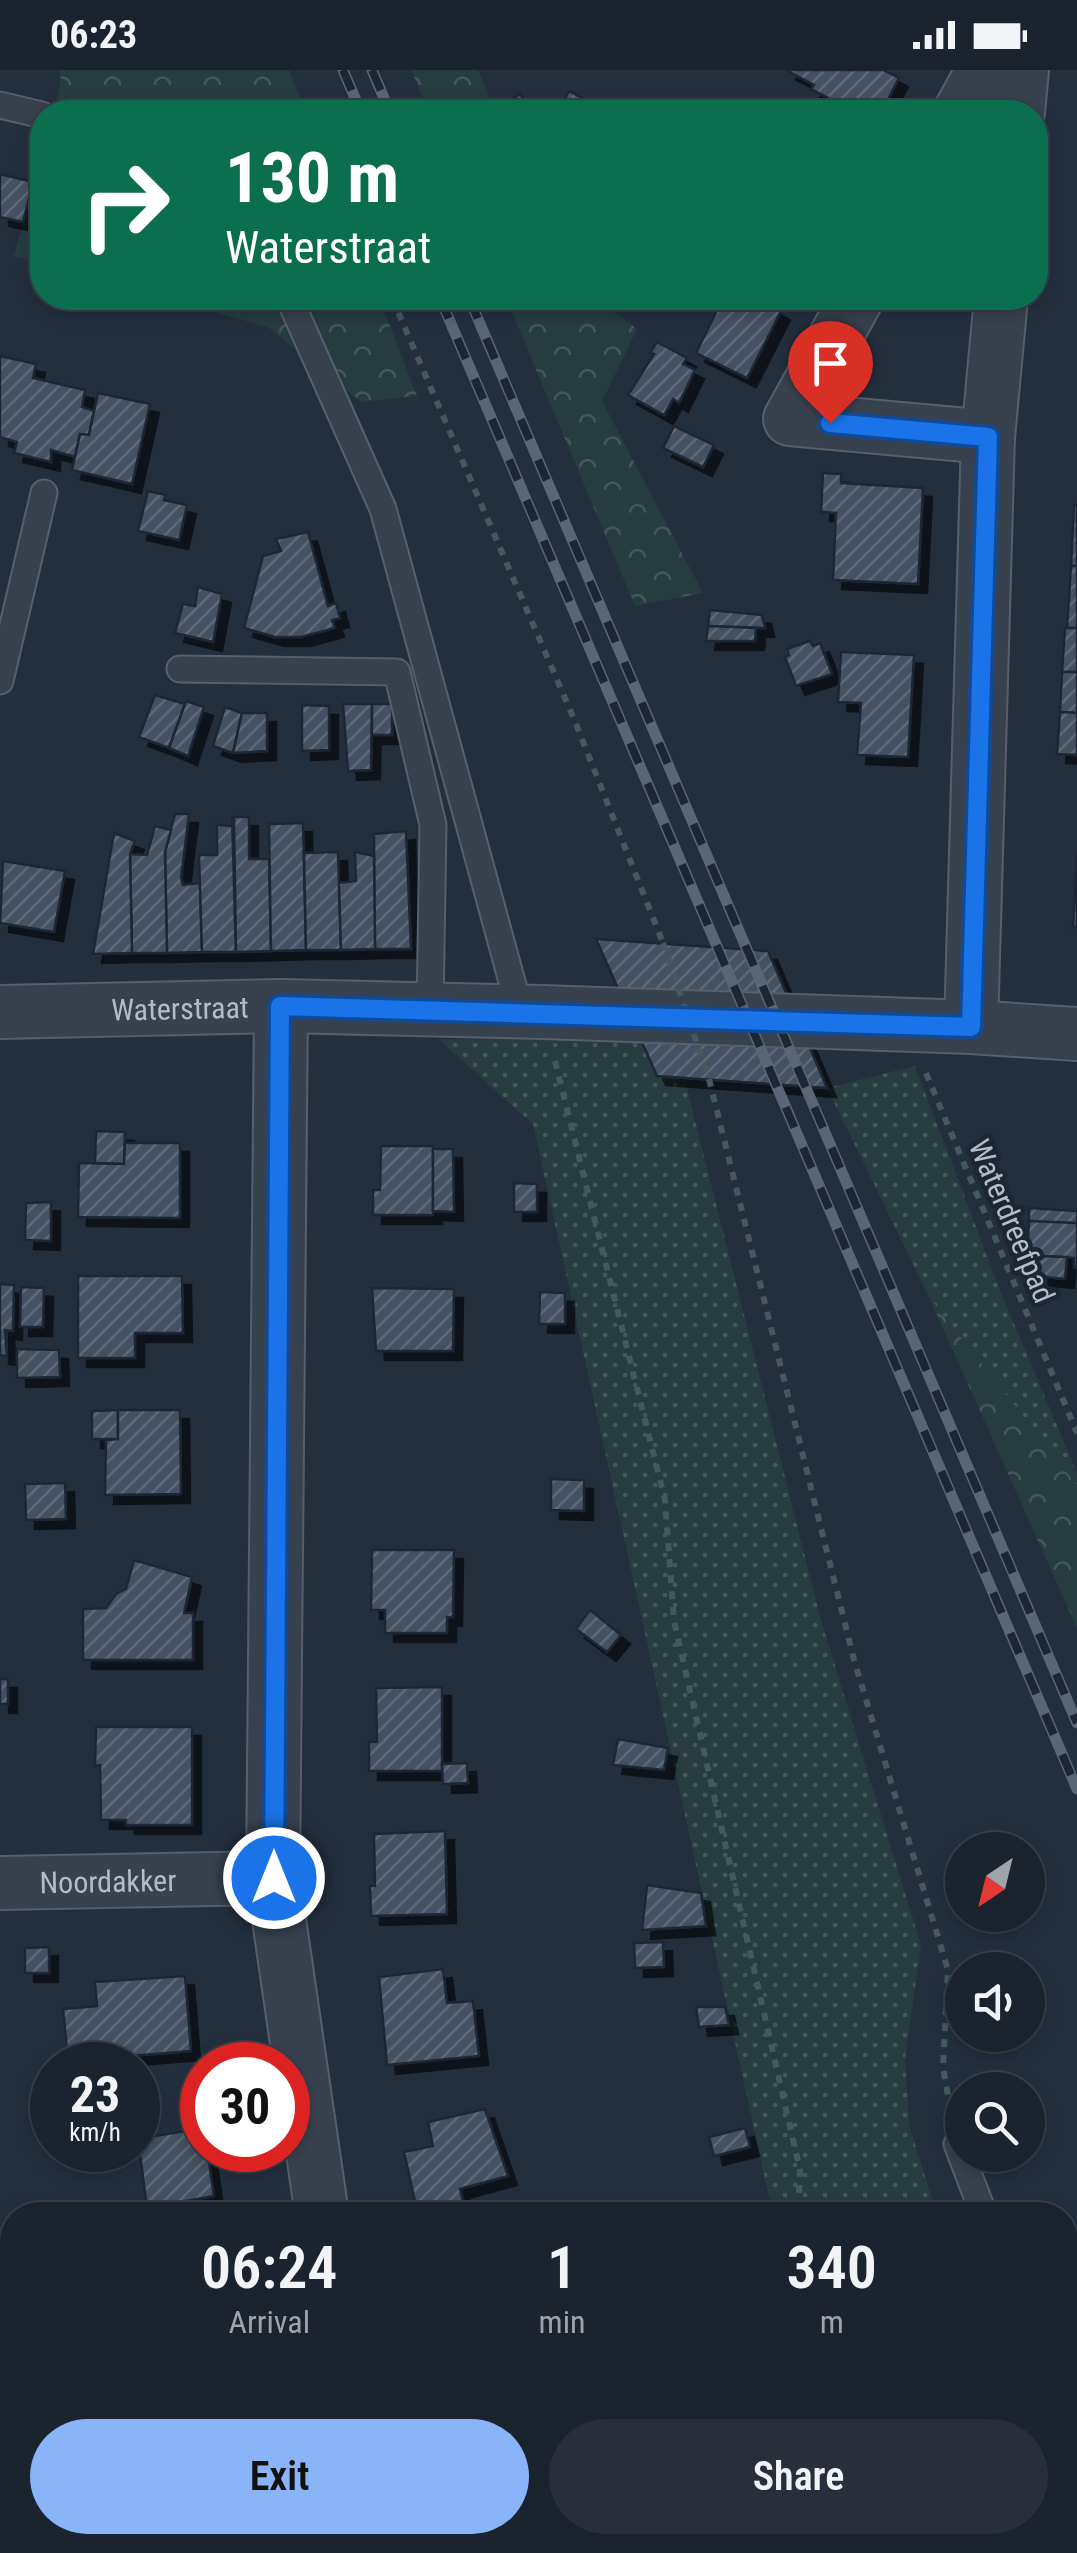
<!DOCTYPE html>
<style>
body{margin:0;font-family:"Roboto Condensed",sans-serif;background:#282f3a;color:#f1f3f6;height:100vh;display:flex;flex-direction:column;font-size:38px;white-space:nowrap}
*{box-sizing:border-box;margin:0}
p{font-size:32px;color:#a0a4aa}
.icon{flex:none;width:55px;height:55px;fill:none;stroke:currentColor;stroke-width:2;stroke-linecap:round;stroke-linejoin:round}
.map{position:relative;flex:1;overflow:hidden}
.sheet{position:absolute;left:0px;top:2132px;width:1078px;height:352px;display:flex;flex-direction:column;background:#1b232e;border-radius:40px 40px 0 0;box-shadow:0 5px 15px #0003,0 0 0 2px #39404a}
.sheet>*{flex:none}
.top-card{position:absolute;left:30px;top:30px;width:1018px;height:210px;border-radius:40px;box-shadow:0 5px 15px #0003,0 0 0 2px #39404a;background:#0b6e4f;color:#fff;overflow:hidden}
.needle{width:65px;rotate:215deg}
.controls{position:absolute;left:945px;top:1762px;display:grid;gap:20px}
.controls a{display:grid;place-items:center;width:100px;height:100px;border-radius:50%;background:#1b232e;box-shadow:0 5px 15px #0003,0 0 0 2px #39404a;font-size:50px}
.speed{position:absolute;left:30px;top:1972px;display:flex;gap:20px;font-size:50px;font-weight:700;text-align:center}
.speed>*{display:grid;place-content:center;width:130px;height:130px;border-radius:50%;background:#1b232e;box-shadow:0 5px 15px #0003,0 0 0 2px #39404a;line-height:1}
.speed small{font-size:25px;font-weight:400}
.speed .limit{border:15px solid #d22;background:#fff;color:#111}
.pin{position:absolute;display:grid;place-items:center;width:85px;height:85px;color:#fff;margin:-102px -42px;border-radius:50% 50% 50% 0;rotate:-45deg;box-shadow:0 0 10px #0007}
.pin .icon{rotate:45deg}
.me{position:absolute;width:110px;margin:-55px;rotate:0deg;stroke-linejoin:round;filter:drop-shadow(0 0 8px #0008)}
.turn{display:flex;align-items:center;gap:35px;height:210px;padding:0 30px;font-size:45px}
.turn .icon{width:130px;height:130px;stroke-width:2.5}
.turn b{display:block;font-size:70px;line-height:85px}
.eta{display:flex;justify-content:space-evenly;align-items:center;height:170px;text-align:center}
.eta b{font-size:60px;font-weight:600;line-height:70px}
.cta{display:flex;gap:20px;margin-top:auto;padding:20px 30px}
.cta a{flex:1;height:115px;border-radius:60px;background:#8ab4f8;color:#111;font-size:40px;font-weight:600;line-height:115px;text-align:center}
.cta a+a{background:#282f3a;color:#f1f3f6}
.status{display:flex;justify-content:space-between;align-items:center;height:70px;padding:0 50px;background:#1b232e;direction:ltr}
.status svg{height:28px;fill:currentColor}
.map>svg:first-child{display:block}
</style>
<div class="status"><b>06:23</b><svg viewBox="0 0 49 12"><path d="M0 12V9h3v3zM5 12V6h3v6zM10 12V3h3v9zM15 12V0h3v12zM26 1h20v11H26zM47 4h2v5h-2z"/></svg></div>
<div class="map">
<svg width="1077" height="2483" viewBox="0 0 1077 2483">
<defs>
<pattern id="grass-dots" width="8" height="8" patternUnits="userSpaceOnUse" patternTransform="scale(2.5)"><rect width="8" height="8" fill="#263c3f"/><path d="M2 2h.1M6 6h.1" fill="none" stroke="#435659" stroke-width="1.8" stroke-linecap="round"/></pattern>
<pattern id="forest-crowns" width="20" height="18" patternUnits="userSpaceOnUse" patternTransform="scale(2.5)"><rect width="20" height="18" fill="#263c3f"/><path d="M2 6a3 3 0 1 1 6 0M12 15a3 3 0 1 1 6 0" fill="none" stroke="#435659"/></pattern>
<pattern id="building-hatch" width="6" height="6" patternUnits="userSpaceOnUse" patternTransform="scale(2.5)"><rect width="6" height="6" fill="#455162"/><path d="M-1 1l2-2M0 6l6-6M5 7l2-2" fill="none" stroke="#5d6877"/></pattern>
<filter id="shadow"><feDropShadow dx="9" dy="9" stdDeviation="0" flood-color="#0009"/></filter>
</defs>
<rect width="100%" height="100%" fill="#242f3e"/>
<g fill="url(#grass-dots)">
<polygon points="438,969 641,970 684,1007 821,1550 921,1875 905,1988 909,2055 937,2145 773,2145 533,1054"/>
<polygon points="915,996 1003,1228 1077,1403 1077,1415 929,1227 827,1018"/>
<polygon points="1065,2418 1077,2442 1077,2483 983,2483 977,2473 1065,2472"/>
</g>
<g fill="url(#forest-crowns)">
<polygon points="59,0 289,0 306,42 54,42 61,11"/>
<polygon points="411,0 478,0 495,42 429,42"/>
<polygon points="42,86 42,194 14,186"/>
<polygon points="162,228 379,228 417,326 361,332 268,257"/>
<polygon points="506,228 596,228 637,259 602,331 703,523 635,536"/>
<polygon points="929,1227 1077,1415 1077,1558"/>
</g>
<g fill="url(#building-hatch)" stroke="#1f2835" stroke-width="2.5" filter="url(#shadow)">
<polygon points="786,0 883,0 899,8 881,42 856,42 811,19 814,15"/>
<polygon points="569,21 597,36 598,33 617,42 558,42"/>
<polygon points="520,24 533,42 509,42 504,35"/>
<polygon points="0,104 33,112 23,152 0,147"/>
<polygon points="723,228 755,228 781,241 747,308 696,283"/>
<polygon points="657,272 687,288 683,294 695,300 679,333 673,329 664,345 628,325 654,284 650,283"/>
<polygon points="0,286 36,294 33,308 85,320 82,337 94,341 89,365 80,364 75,387 51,380 51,392 14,383 17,372 0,367"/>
<polygon points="98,323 150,334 132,414 72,400 80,364 89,365"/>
<polygon points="674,356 714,375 703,397 663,378"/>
<polygon points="823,403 841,404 841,413 923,418 918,514 833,510 836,443 821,442"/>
<polygon points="148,421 166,425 164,430 187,435 179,470 138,461"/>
<polygon points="1074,435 1077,435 1077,496 1071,496"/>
<polygon points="308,462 328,536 336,533 340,548 332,550 335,558 301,567 275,567 244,558 263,486 281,481 276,469"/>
<polygon points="1071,496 1077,496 1077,558 1067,558"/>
<polygon points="198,517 222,524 213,572 175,563 183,534 195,536"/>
<polygon points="710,540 762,545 765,558 708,556"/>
<polygon points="708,556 756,558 755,571 706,571"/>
<polygon points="1065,558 1077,558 1077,602 1062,602"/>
<polygon points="810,571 813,576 820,573 832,604 796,616 785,587 789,585 787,579"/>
<polygon points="841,582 914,585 908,687 857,685 861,633 838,632"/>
<polygon points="1062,602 1077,602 1077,643 1060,642"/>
<polygon points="155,625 185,634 169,678 139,667"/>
<polygon points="186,631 204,637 188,686 169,678"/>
<polygon points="343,634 372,634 371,700 348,701"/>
<rect x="372" y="634" width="20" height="31"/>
<polygon points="302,635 329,636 329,680 302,681"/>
<polygon points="225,637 242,643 233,683 213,676"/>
<polygon points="1060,642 1077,643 1077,685 1057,684"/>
<polygon points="242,643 267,643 267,681 233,683"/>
<polygon points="175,744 189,744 181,808 183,815 200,813 202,882 167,883 165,782"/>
<polygon points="232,747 236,882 202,882 199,785 217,785 217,755 232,756"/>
<polygon points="234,747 249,747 249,789 269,789 271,881 236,882"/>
<polygon points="303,753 306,880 271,881 269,754"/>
<polygon points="155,756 171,760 165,782 167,883 132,883 130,784 147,785"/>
<polygon points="406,761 411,879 375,879 374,764"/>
<polygon points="114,763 135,771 130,784 132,883 93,884"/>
<polygon points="338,782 341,880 306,880 304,783"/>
<polygon points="355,782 374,786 375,879 341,880 339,813 356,811"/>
<polygon points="1077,783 1077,857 1073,857"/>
<polygon points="3,791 65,801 54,862 0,853"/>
<polygon points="596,869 768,881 827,1018 657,1006"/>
<polygon points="96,1061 125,1062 124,1094 95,1093"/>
<polygon points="125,1073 180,1073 180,1148 78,1147 79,1093 124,1094"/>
<polygon points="381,1076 433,1076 433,1145 373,1145 373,1120 380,1120"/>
<polygon points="433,1079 453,1079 454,1142 433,1141"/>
<polygon points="514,1113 537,1114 537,1142 514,1142"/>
<polygon points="51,1132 51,1171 25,1170 26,1133"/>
<polygon points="1029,1138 1077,1141 1077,1154 1029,1151"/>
<polygon points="1029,1151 1077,1153 1077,1198 1074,1198 1074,1188 1027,1185"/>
<polygon points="1033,1186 1067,1187 1065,1209 1034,1206"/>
<polygon points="78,1206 182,1206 183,1263 135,1263 135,1288 78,1288"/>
<polygon points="0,1214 14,1215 13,1261 5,1260 7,1286 0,1285"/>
<polygon points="21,1217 44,1218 43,1257 20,1257"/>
<polygon points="372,1218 454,1219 453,1281 376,1281"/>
<polygon points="540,1222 565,1223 565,1254 539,1254"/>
<polygon points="17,1279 59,1280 60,1307 17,1308"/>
<polygon points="118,1340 118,1369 92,1369 92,1341"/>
<polygon points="118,1340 180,1340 181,1424 105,1425 106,1370 118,1369"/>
<polygon points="551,1409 584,1410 584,1441 551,1440"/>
<polygon points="65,1413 66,1449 26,1450 25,1414"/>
<polygon points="372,1480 454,1480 453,1547 447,1547 447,1563 385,1563 385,1540 371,1540"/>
<polygon points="134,1490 192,1507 184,1543 193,1543 193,1590 83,1590 83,1539 106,1538 116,1524 126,1519"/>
<polygon points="590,1540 621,1565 607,1582 576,1559"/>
<rect x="0" y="1609" width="8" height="25"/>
<polygon points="442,1617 442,1701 369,1701 369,1672 377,1672 376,1618"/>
<polygon points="96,1657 192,1657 192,1755 126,1755 126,1750 101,1750 100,1695 95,1696"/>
<polygon points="618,1669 668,1678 664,1700 613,1695"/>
<polygon points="467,1693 468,1713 443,1714 442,1694"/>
<polygon points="445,1761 447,1844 371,1846 370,1816 375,1816 374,1764"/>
<polygon points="647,1815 701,1823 706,1856 642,1860"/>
<polygon points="663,1872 664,1897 635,1898 634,1873"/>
<polygon points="49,1877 49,1903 25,1903 25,1878"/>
<polygon points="443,1899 447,1933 473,1931 479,1986 387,1995 379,1907"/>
<polygon points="185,1906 191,1981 68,1991 63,1939 97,1936 95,1912"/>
<polygon points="696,1937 725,1937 729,1955 699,1957"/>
<polygon points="485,2039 508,2106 460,2119 465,2139 443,2145 418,2145 404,2082 433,2076 428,2052"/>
<polygon points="202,2058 202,2080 207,2080 214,2126 147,2138 138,2069"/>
<polygon points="745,2058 750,2077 714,2086 709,2067"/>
<polygon points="56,2141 56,2145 25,2145 24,2142"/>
<polygon points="12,2430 12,2472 26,2472 27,2483 0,2483 0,2433"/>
<polygon points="26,2472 61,2472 63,2483 27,2483"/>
<polygon points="61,2472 105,2472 107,2483 63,2483"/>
<polygon points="134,2472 186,2472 188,2483 136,2483"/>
<polygon points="186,2472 229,2472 230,2483 188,2483"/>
<polygon points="229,2472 282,2472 282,2475 230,2483"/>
<polygon points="282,2472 307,2472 309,2483 283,2483"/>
<polygon points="369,2472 393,2472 395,2483 370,2483"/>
<polygon points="417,2472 453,2472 453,2477 418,2483"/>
<polygon points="590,2472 620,2472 622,2483 592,2483"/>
</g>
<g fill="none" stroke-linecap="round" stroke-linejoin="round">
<g stroke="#565f6c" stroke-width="29">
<g id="service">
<polyline points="0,35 42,45"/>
<polyline points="289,228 383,439 520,941"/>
<polyline points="180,599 397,602 433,755 430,939"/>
<polyline points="0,611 44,423"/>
<polyline points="957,2074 984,2145"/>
<polyline points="1065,2353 1077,2385"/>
</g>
</g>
<g stroke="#565f6c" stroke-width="56">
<g id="minor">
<polyline points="960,42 983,0"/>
<polyline points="1018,42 1022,0"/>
<polyline points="857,228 790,349 988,367"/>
<polyline points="281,936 273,1808 322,2145"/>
<path id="s1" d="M0,942l281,-6 262,6 428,15 106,7"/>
<polyline points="971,957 988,367 1001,228"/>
<path id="s2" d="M0,1813l273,-5"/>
<polyline points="0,2367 12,2364"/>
<polyline points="940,2472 945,2483"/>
</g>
</g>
<g stroke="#44595c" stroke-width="6" stroke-dasharray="8 8" stroke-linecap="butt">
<polyline points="392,228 574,649 663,873"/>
<polyline points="555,991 665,1430 674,1551 800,2100 798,2145"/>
<polyline points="926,1003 1077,1363"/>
<polyline points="709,1009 854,1590 948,1900 943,1997 951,2043"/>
</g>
<use href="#service" stroke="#38414e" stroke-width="25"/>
<use href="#minor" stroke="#38414e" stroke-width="52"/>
<g stroke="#5a6575" stroke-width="11">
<g id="rail">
<polyline points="343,0 361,42"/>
<polyline points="372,0 390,42"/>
<polyline points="440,228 1077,1719"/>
<polyline points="469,228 1077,1653"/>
</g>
</g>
<use href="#rail" stroke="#1d2633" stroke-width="8" stroke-dasharray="22" stroke-linecap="butt"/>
<polyline stroke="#44595c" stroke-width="6" stroke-dasharray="8 8" stroke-linecap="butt" points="663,873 709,1009"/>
</g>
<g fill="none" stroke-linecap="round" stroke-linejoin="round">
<g stroke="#114b97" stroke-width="25">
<polyline id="route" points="274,1808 280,936 971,957 988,367 830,353"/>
</g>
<use href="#route" stroke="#1a73e8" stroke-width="18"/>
</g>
<g text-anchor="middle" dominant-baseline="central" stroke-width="9" stroke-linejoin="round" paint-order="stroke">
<g font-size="30" fill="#b4bcc9" stroke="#1d2633">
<text stroke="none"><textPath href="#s1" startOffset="180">Waterstraat</textPath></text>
<text transform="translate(1012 1151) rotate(67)">Waterdreefpad</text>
<text stroke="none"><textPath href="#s2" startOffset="108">Noordakker</textPath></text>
</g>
</g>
</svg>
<div class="controls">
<a><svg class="needle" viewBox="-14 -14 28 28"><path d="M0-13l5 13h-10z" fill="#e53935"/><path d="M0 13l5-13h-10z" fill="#a0a4aa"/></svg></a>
<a><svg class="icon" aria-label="sound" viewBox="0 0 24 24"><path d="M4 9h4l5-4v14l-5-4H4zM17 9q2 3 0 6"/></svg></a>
<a><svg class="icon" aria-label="search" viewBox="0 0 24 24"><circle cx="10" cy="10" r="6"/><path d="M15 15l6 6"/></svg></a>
</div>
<div class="speed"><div>23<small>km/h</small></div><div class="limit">30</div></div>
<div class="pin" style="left:830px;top:353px;background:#d93025"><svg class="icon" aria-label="arrive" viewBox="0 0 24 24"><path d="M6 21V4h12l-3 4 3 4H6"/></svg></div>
<svg class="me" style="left:274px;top:1808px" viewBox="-20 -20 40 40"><circle r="17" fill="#1a73e8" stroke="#fff" stroke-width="3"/><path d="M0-11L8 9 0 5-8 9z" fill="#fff"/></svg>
<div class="top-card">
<div class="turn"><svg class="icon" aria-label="right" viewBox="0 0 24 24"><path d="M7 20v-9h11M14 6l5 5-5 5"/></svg><div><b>130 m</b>Waterstraat</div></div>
</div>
<section class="sheet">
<div class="eta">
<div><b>06:24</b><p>Arrival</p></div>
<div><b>1</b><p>min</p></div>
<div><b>340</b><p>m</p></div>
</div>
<div class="cta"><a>Exit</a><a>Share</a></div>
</section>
</div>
